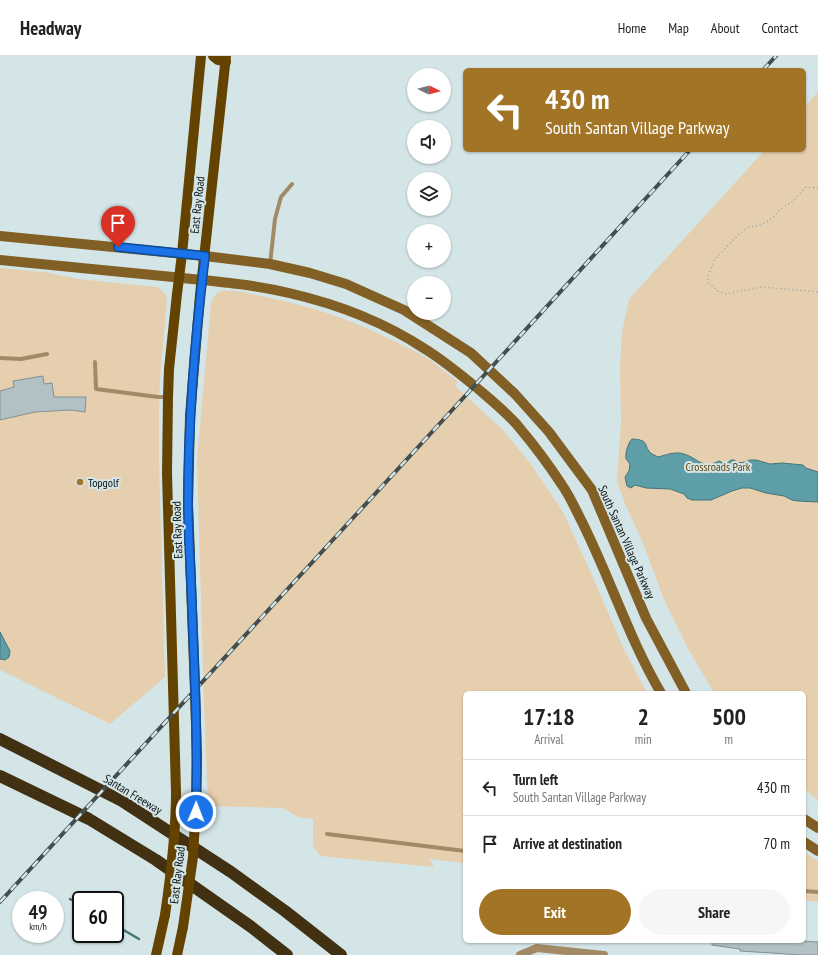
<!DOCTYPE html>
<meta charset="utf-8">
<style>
body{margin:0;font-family:"PT Sans Narrow",sans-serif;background:#f6f6f6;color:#222;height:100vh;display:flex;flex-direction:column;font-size:15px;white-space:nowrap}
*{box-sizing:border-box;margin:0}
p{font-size:13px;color:#767676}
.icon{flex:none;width:22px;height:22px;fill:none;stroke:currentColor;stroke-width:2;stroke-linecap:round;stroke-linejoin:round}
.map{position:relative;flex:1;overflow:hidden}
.drawer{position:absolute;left:463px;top:635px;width:343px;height:252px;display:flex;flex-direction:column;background:#fff;border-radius:6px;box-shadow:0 1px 3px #0004}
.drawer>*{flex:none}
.guide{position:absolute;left:463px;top:12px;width:343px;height:84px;border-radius:6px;box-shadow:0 1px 3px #0004;background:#a17426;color:#fff;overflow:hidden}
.needle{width:26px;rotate:96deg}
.fabs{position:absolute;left:407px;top:12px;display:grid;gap:8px}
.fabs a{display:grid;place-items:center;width:44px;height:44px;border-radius:50%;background:#fff;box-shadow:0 1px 3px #0004;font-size:20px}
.speed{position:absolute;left:12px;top:835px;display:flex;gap:8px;font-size:20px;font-weight:700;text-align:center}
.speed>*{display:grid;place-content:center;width:52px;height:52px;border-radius:50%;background:#fff;box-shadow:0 1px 3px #0004;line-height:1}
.speed small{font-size:10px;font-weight:400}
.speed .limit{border:2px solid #111;border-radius:6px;background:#fff;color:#111}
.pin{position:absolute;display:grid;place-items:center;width:34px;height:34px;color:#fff;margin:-41px -17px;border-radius:50% 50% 50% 0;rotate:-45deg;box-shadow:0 0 4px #0007}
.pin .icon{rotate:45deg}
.me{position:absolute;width:44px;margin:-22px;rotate:1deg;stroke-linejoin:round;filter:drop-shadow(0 0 3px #0008)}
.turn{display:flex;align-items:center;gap:14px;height:84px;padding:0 16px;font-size:18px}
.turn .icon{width:52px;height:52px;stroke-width:2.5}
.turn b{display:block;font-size:28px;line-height:34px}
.eta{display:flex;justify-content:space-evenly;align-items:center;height:68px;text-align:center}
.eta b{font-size:24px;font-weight:700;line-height:28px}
.action{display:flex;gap:8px;margin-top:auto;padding:8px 16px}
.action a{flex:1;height:46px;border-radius:24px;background:#a17426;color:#fff;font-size:16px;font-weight:700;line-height:46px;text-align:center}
.action a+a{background:#f6f6f6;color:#222}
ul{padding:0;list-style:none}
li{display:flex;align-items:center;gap:12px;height:56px;padding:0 16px;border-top:1px solid #e0e0e0}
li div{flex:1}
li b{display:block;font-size:15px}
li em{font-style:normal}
header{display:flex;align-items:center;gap:24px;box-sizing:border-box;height:56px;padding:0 20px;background:#fff;border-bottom:1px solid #e0e0e0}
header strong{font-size:19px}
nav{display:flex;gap:22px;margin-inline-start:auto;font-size:14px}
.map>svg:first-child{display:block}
</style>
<header>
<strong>Headway</strong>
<nav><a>Home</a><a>Map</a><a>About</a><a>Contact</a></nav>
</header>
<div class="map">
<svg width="818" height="899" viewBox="0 0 818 899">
<rect width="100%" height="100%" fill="#d4e5e7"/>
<g fill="#e6cfae">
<polygon points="818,36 818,745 804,732 804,637 714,637 688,593 663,541 643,487 625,448 617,425 621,366 620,311 622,276 629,243 765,94 804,94 804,51"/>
<path d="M0,212l44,4 34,7 79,8c6,3 9,7 10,14l-7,77 -1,35v46l6,218 -55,47 -110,-54z"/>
<path d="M221,235c14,-2 30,3 44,6 46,9 88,23 129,44 14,7 28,13 40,22 8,6 16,13 24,19l-3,4 48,44 27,33 33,49 28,61 31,72 25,48h-182v170l-36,-4 5,8 -114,-11 -7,-10v-27l-15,-2 -15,-9 -75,-2 -4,-104 -7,-242 14,-158 5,-8z"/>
<polygon points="804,796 818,805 818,846 804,844"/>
</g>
<g fill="#5e9fa7" stroke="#45747a">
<path d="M632,383c19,1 10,7 20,15 2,1 4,2 6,3 8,-2 18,-6 26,-3 14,4 18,16 35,7l7,3 4,-3 1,-1h3l4,3 7,-1 5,-2h6l14,4 12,-1 21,2 3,3 12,4v30l-20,-1 -6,-1 -8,-4 -18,-3 -16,-5h-8l-10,3 -21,9h-19l-5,-2 -3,-4 -14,-5 -24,-1 -11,-3 -4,3 -4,-2 -2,-9 4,-6 1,-7c-1,-1 -3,-4 -4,-5 -1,-6 2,-16 6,-20z"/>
<polygon points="0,576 10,595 9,601 5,604 0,603"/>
</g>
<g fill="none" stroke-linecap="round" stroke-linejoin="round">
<g stroke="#45747a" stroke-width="2.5">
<polyline points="70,843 81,849"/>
<polyline points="115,869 139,883"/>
</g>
</g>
<g fill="#b2c2c4" stroke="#819092">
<polygon points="43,320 44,328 52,327 54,341 86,341 85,356 70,354 35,356 0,364 0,335 14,331 13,325"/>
<polygon points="712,885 800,885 818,886 818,899 802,899 740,895 740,893 712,889"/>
</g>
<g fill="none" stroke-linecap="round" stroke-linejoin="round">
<polyline stroke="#97a5a6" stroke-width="1.5" stroke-dasharray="1 3" stroke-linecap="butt" points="818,132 806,131 791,147 780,153 773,162 763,168 747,172 737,180 714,204 708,220 709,227 718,235 725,238 762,231 818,236"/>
<g stroke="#a28a66" stroke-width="4">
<polyline points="270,208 275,163 281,141 292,128"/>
<polyline points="0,302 21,303 47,298"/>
<polyline points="95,306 96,333 158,341 167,341"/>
<polyline points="327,778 465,795"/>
<polyline points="804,835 818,836"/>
</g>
<polyline stroke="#a28a66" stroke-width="8" points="520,899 537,892 604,899"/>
<g stroke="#825f25" stroke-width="10">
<polyline points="0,180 205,200 270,208 310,217 346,228 404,254 471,297 515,338 549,376 592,434 646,562 686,637"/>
<path d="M0,204c58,6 115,11 173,17 39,4 78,7 116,16 48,11 95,29 136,56 18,11 35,25 52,39 14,12 29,24 41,38 16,19 31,39 44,59 7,10 12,21 17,31 30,58 49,121 82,177"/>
<polyline points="804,763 818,772"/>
<polyline points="804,786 818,795"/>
</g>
<g stroke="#644300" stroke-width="10">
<polyline points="213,0 218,4 226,6"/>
<polyline points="176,736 167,417 168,341 169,313 177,238 182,198 201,0"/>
<polyline points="196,747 197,701 195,634 188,448 190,360 200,239 226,0"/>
<polyline points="156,899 165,859"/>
<polyline points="177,899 183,871"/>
</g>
<g stroke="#423012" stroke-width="12">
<polyline points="0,683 122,745 231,816 285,855 341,899"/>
<polyline points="0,720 89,763 156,804 250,870 287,899"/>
</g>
<g stroke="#444e4f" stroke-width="4">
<g id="rail">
<polyline points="763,14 776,0"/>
<polyline points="0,846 466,339 690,94"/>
</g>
</g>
<use href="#rail" stroke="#d4e5e7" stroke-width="2.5" stroke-dasharray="8" stroke-linecap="butt"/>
<g stroke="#644300" stroke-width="10">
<path d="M165,859c6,-41 11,-82 11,-123"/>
<polyline points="183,871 193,801 196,747"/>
</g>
</g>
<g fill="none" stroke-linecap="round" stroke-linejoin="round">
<g stroke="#114b97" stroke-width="10">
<path id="route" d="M118,191l87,9c-10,82 -17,165 -17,247 0,26 2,53 3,79 3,77 7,153 5,230"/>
</g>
<use href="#route" stroke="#1a73e8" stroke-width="7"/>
</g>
<circle fill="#a17426" stroke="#d4e5e7" stroke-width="1.5" cx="80" cy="426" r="4"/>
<g text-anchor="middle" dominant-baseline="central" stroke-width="4" stroke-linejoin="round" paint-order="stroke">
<g font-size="12" fill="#0a1011" stroke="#d4e5e7">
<text transform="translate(197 149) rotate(-84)">East Ray Road</text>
<text transform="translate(177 474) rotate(-92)">East Ray Road</text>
<text transform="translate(627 486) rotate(66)">South Santan Village Parkway</text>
<text transform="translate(133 738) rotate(31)">Santan Freeway</text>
<text transform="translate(177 819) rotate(-83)">East Ray Road</text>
</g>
<g font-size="12" fill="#654713" stroke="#d4e5e7">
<text x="718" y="410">Crossroads Park</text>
</g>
<g font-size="12" fill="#0a1011" stroke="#d4e5e7" text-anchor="start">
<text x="88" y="426">Topgolf</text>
</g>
</g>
</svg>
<div class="fabs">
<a><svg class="needle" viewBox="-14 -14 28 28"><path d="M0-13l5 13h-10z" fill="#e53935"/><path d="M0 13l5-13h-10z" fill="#767676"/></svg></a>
<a><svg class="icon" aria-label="sound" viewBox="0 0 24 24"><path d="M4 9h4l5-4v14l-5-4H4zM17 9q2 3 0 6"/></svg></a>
<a><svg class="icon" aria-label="layers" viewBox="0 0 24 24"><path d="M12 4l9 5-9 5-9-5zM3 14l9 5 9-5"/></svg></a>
<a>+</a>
<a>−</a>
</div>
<div class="speed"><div>49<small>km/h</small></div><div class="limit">60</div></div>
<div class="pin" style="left:118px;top:191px;background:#d93025"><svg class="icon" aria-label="arrive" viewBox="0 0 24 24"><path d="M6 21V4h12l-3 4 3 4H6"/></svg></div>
<svg class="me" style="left:196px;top:756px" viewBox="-20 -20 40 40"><circle r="17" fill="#1a73e8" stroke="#fff" stroke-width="3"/><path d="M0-11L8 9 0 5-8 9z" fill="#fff"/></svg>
<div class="guide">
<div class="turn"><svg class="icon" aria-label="left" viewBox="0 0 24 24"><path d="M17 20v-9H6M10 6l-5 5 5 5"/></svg><div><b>430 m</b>South Santan Village Parkway</div></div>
</div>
<section class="drawer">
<div class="eta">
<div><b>17:18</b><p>Arrival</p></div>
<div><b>2</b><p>min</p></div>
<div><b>500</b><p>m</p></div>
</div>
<ul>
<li><svg class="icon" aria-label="left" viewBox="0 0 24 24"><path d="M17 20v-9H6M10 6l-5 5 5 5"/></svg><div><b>Turn left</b><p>South Santan Village Parkway</p></div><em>430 m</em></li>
<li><svg class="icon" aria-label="arrive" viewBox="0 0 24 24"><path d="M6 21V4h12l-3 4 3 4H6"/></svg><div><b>Arrive at destination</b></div><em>70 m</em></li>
</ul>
<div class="action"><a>Exit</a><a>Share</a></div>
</section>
</div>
